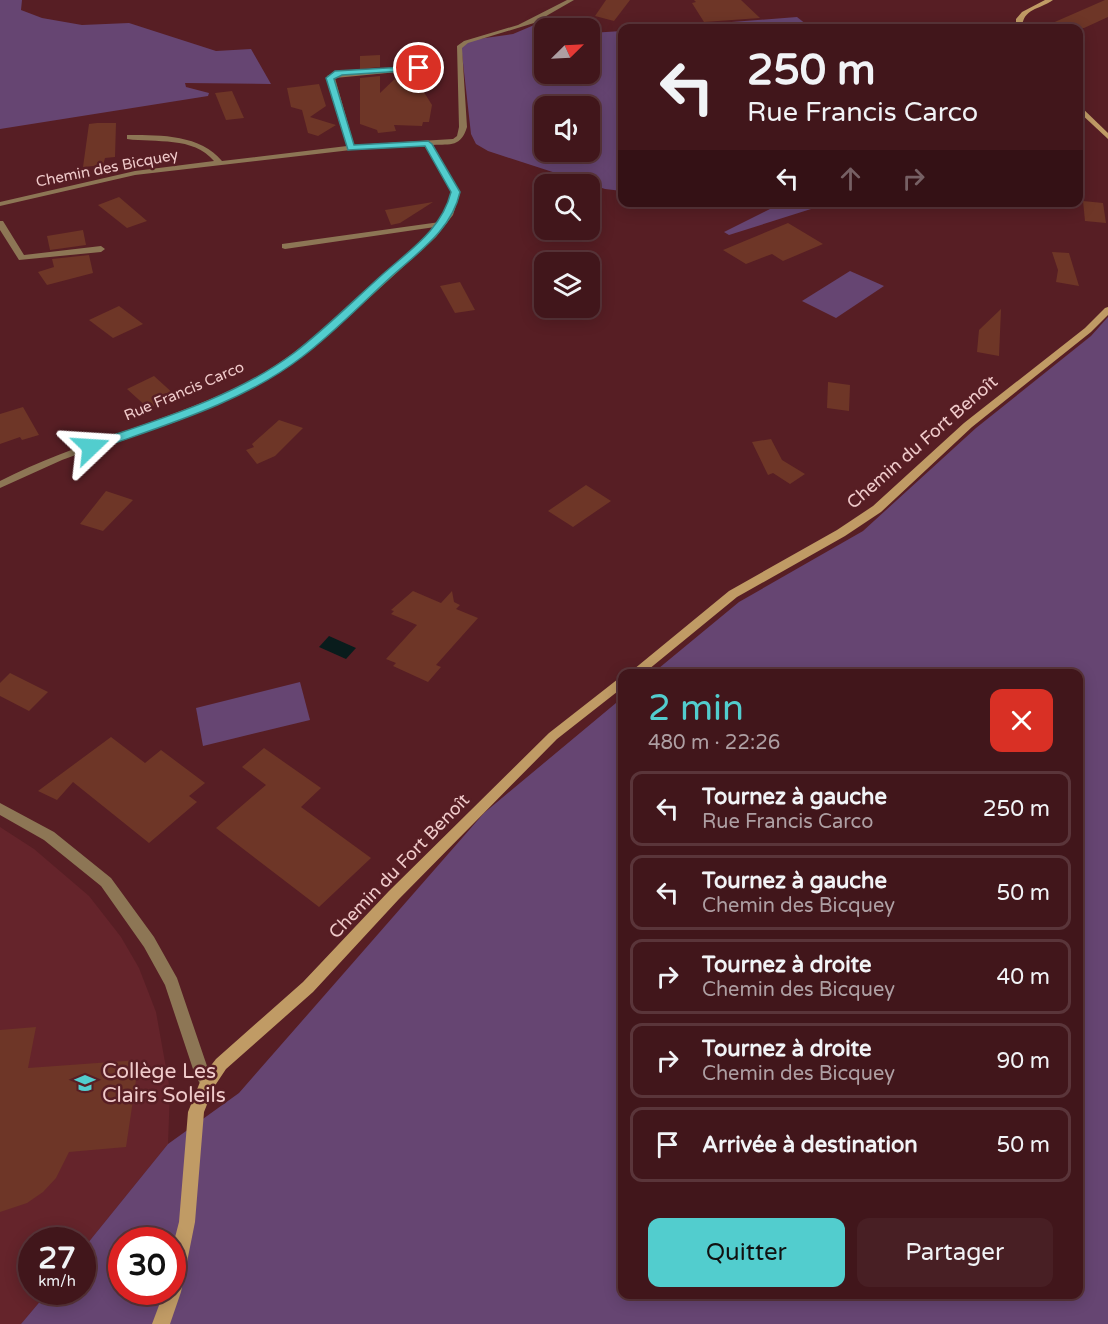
<!DOCTYPE html>
<html lang="fr">
<meta charset="utf-8">
<style>
body{margin:0;font-family:"Varela Round",sans-serif;background:#481f24;color:#f1f3f6;height:100vh;display:flex;flex-direction:column;font-size:22px;white-space:nowrap}
*{box-sizing:border-box;margin:0}
p{font-size:20px;color:#ae9fa3}
.icon{flex:none;width:33px;height:33px;fill:none;stroke:currentColor;stroke-width:2;stroke-linecap:round;stroke-linejoin:round}
.map{position:relative;flex:1;overflow:hidden}
.sheet{position:absolute;left:618px;top:669px;width:465px;height:630px;display:flex;flex-direction:column;background:#41161b;border-radius:12px;box-shadow:0 3px 15px #0003,0 0 0 2px #5a353a}
.sheet>*{flex:none}
.hud{position:absolute;left:618px;top:24px;width:465px;height:183px;border-radius:12px;box-shadow:0 3px 15px #0003,0 0 0 2px #5a353a;background:#41161b;color:#f1f3f6;overflow:hidden}
.needle{width:39px;rotate:66deg}
.controls{position:absolute;left:534px;top:18px;display:grid;gap:12px}
.controls a{display:grid;place-items:center;width:66px;height:66px;border-radius:12px;background:#41161b;box-shadow:0 3px 15px #0003,0 0 0 2px #5a353a;font-size:30px}
.speed{position:absolute;left:18px;top:1227px;display:flex;gap:12px;font-size:30px;font-weight:700;text-align:center}
.speed>*{display:grid;place-content:center;width:78px;height:78px;border-radius:50%;background:#41161b;box-shadow:0 3px 15px #0003,0 0 0 2px #5a353a;line-height:1}
.speed small{font-size:15px;font-weight:400}
.speed .limit{border:9px solid #d22;background:#fff;color:#111}
.pin{position:absolute;display:grid;place-items:center;width:51px;height:51px;color:#fff;margin:-26px;border:3px solid #fff;border-radius:50%;box-shadow:0 2px 6px #0007}
.me{position:absolute;width:66px;margin:-33px;rotate:70deg;stroke-linejoin:round;filter:drop-shadow(0 0 4px #0008)}
.turn{display:flex;align-items:center;gap:21px;height:126px;padding:0 30px;font-size:27px}
.turn .icon{width:78px;height:78px;stroke-width:2.5}
.turn b{display:block;font-size:42px;line-height:51px}
.lanes{display:flex;align-items:center;height:57px;padding:0 30px;background:#0003;justify-content:center;gap:30px;direction:ltr}
.lanes .off{opacity:.35}
.round{display:grid;place-items:center;flex:none;width:63px;height:63px;border-radius:12px;background:#481f24}
.overview{display:flex;align-items:center;justify-content:space-between;height:102px;padding:0 30px}
h1{font-size:36px;font-weight:600;line-height:45px;color:#52cdce}
.button{display:flex;gap:12px;margin-top:auto;padding:12px 30px}
.button a{flex:1;height:69px;border-radius:12px;background:#52cdce;color:#111;font-size:24px;font-weight:600;line-height:69px;text-align:center}
.button a+a{background:#481f24;color:#f1f3f6}
ul{padding:0;list-style:none}
li{display:flex;align-items:center;gap:18px;height:75px;margin:0 12px 9px;padding:0 18px;border:3px solid #5a353a;border-radius:12px}
li div{flex:1}
li b{display:block;font-size:22px}
li em{font-style:normal}
.map>svg:first-child{display:block}
</style>
<div class="map">
<svg width="1108" height="1324" viewBox="0 0 1108 1324">
<rect width="100%" height="100%" fill="#571e24"/>
<polygon fill="#65242b" points="0,827 34,849 89,896 121,937 139,968 156,1012 170,1090 168,1144 83,1249 82,1240 32,1240 32,1292 48,1292 21,1324 0,1324"/>
<g fill="#664572" fill-rule="evenodd">
<polygon points="0,0 22,0 21,10 42,18 82,25 129,23 216,51 251,49 271,84 185,83 186,87 209,93 208,96 0,129"/>
<path d="M553,17l26,11h-35v46h46v-41l32,-2v160l-17,-2 -117,-38 -12,-7 -5,-10 -10,-89 10,-5 42,-6zM544,106h46v46h-46z"/>
<polygon points="797,17 811,28 654,28"/>
<polygon points="777,203 830,203 729,235 724,232 772,208"/>
<polygon points="850,271 884,286 836,318 802,301"/>
<path d="M1108,317v1007h-1087l27,-32h34l1,-43 85,-105 71,-51 245,-280 138,-115v596h456v-620l-425,-1 86,-71 124,-71 113,-103 115,-92zM122,1240h50v52h-50z"/>
<polygon points="300,682 310,720 203,746 196,708"/>
</g>
<polygon fill="#091c1c" points="329,636 356,648 346,659 319,647"/>
<g fill="#6e3627">
<polygon points="606,0 630,0 614,21 595,16"/>
<polygon points="694,0 741,0 760,18 704,22 692,3 696,2"/>
<polygon points="1105,0 1108,0 1108,17 1084,28 1041,28"/>
<polygon points="380,55 380,67 360,69 360,56"/>
<polygon points="412,73 432,105 429,122 423,122 422,126 394,125 396,131 378,133 377,130 360,124 360,78 380,76 380,93 400,74"/>
<polygon points="319,84 326,106 310,117 336,125 318,136 308,133 302,110 291,107 287,88"/>
<polygon points="232,91 244,118 226,120 215,93"/>
<polygon points="97,123 116,123 115,157 105,158 103,165 83,167 89,124"/>
<polygon points="119,197 147,221 127,228 98,205"/>
<polygon points="1083,201 1103,203 1106,223 1085,221"/>
<polygon points="433,202 400,223 391,225 385,210"/>
<polygon points="788,223 823,244 783,261 772,254 746,264 723,250"/>
<polygon points="83,230 86,245 50,250 47,236"/>
<polygon points="1052,252 1069,253 1079,286 1056,282 1058,270"/>
<polygon points="89,255 93,273 47,285 38,272 54,267 52,259"/>
<polygon points="460,282 475,310 455,313 440,286"/>
<polygon points="119,306 143,324 113,338 89,320"/>
<polygon points="1001,309 999,356 977,352 979,330"/>
<polygon points="154,376 176,396 148,408 127,389"/>
<polygon points="828,382 850,385 849,411 827,408"/>
<polygon points="23,407 39,435 22,440 20,437 0,444 0,414"/>
<polygon points="279,420 303,428 275,456 257,464 246,450 254,447 252,444"/>
<polygon points="771,439 782,460 805,474 790,484 773,473 768,475 752,442"/>
<polygon points="586,485 611,501 573,527 548,511"/>
<polygon points="106,491 133,500 103,531 80,524"/>
<polygon points="413,591 441,603 452,591 454,602 460,605 456,609 478,618 436,665 441,667 428,682 393,666 396,663 386,659 417,625 391,614 394,611 391,610"/>
<polygon points="10,673 48,692 29,711 0,696 0,683"/>
<polygon points="111,737 145,763 161,750 205,783 189,796 197,802 149,843 73,782 57,800 38,791"/>
<polygon points="264,748 321,788 301,807 371,858 319,907 216,828 266,785 242,767"/>
<polygon points="36,1027 28,1068 139,1060 126,1147 69,1152 56,1178 43,1192 27,1203 0,1212 0,1030"/>
</g>
<g fill="none" stroke-linecap="round" stroke-linejoin="round">
<g fill="#8d7655" fill-rule="evenodd">
<path d="M567,0h7l-40,23 -66,20 -6,5 5,79c-6,20 -16,17 -34,18l27,48 -7,22 -17,22 -92,84 -57,45 -43,25 -29,13 -153,56 -62,28v-7c76,-39 161,-57 237,-94 57,-27 102,-71 148,-114 17,-15 35,-29 50,-46l-150,22 -3,-1v-4l158,-22 10,-18 2,-11 -27,-48 -74,5 -216,25 -135,31v-4l135,-31 79,-10c-21,-25 -58,-18 -87,-22v-4h3c31,0 71,0 92,26l125,-15 -20,-70 4,-2 88,-8 3,2 -3,2 -84,8 19,67 99,-6 4,-3 2,-9 -2,-81 7,-5 54,-16z"/>
<polygon points="0,221 3,221 24,255 101,246 105,249 101,252 19,260 0,230"/>
<polygon points="0,803 54,832 111,878 154,937 177,978 207,1066 216,1082 214,1087 208,1089 202,1087 195,1075 165,985 144,947 101,886 44,840 0,815"/>
</g>
<g fill="#c09b65" fill-rule="evenodd">
<path d="M1045,0h8c-14,10 -30,8 -31,28h-6v-9l6,-7z"/>
<polygon points="1078,104 1108,133 1108,139 1078,111"/>
<polygon points="1108,307 1108,315 1091,332 972,427 881,512 845,536 737,597 643,674 628,674 729,591 837,530 873,506 964,423 1085,328 1105,308"/>
<polygon points="622,677 622,688 557,739 399,899 313,992 226,1069 214,1087 204,1112 195,1222 181,1292 170,1324 152,1324 164,1292 172,1292 172,1249 179,1222 188,1112 202,1077 216,1059 303,982 389,891 549,733 618,679"/>
</g>
</g>
<path fill="#52cdce" stroke="#358586" stroke-width="1.5" d="M422,66l-3,4 -77,5 -8,4 20,66 74,-4 4,3 28,48c-8,37 -40,59 -67,83 -30,27 -59,58 -91,82 -60,46 -137,68 -207,93h-8v-6c70,-24 147,-46 207,-91 31,-24 60,-53 89,-79 27,-24 59,-45 68,-82l-26,-46 -77,4 -22,-72 9,-7z"/>
<defs>
<g id="school-bare" transform="scale(1.62)"><path d="M0-5L7-2L0 1L-7-2ZM-4 1L0 2.5L4 1V4Q0 6-4 4Z" fill="#52cdce" stroke="#571e24" stroke-width="2.5" paint-order="stroke"/></g>
</defs>
<g fill-rule="evenodd">
<use href="#school-bare" x="85" y="1083"/>
</g>
<g text-anchor="middle" dominant-baseline="central" stroke-width="5" stroke-linejoin="round" paint-order="stroke">
<g font-size="15" fill="#f0cbcb" stroke="#571e24">
<text transform="translate(107 168) rotate(-11)">Chemin des Bicquey</text>
<text transform="translate(184 391) rotate(-23)">Rue Francis Carco</text>
</g>
<g font-size="18" fill="#f0cbcb" stroke="#571e24">
<text transform="translate(922 442) rotate(-41)">Chemin du Fort Benoît</text>
<text transform="translate(399 866) rotate(-46)">Chemin du Fort Benoît</text>
</g>
<g font-size="21" fill="#f0cbcb" stroke="#571e24" text-anchor="start">
<text x="102" y="1071">Collège Les<tspan x="102" dy="24">Clairs Soleils</tspan></text>
</g>
</g>
</svg>
<div class="controls">
<a><svg class="needle" viewBox="-14 -14 28 28"><path d="M0-13l5 13h-10z" fill="#e53935"/><path d="M0 13l5-13h-10z" fill="#ae9fa3"/></svg></a>
<a><svg class="icon" aria-label="sound" viewBox="0 0 24 24"><path d="M4 9h4l5-4v14l-5-4H4zM17 9q2 3 0 6"/></svg></a>
<a><svg class="icon" aria-label="search" viewBox="0 0 24 24"><circle cx="10" cy="10" r="6"/><path d="M15 15l6 6"/></svg></a>
<a><svg class="icon" aria-label="layers" viewBox="0 0 24 24"><path d="M12 4l9 5-9 5-9-5zM3 14l9 5 9-5"/></svg></a>
</div>
<div class="speed"><div>27<small>km/h</small></div><div class="limit">30</div></div>
<div class="pin" style="left:419px;top:68px;background:#d93025"><svg class="icon" aria-label="arrive" viewBox="0 0 24 24"><path d="M6 21V4h12l-3 4 3 4H6"/></svg></div>
<svg class="me" style="left:91px;top:447px" viewBox="-20 -20 40 40"><path d="M0-17L14 15 0 8-14 15z" fill="#52cdce" stroke="#fff" stroke-width="4"/></svg>
<div class="hud">
<div class="turn"><svg class="icon" aria-label="left" viewBox="0 0 24 24"><path d="M17 20v-9H6M10 6l-5 5 5 5"/></svg><div><b>250 m</b>Rue Francis Carco</div></div>
<div class="lanes"><svg class="icon" aria-label="left" viewBox="0 0 24 24"><path d="M17 20v-9H6M10 6l-5 5 5 5"/></svg><svg class="icon off" aria-label="ahead" viewBox="0 0 24 24"><path d="M12 20V5M6 11l6-6 6 6"/></svg><svg class="icon off" aria-label="right" viewBox="0 0 24 24"><path d="M7 20v-9h11M14 6l5 5-5 5"/></svg></div>
</div>
<section class="sheet">
<div class="overview"><div><h1>2 min</h1><p>480 m · 22:26</p></div><a class="round" style="background:#d93025;color:#fff"><svg class="icon" aria-label="close" viewBox="0 0 24 24"><path d="M6 6l12 12M18 6L6 18"/></svg></a></div>
<ul>
<li><svg class="icon" aria-label="left" viewBox="0 0 24 24"><path d="M17 20v-9H6M10 6l-5 5 5 5"/></svg><div><b>Tournez à gauche</b><p>Rue Francis Carco</p></div><em>250 m</em></li>
<li><svg class="icon" aria-label="left" viewBox="0 0 24 24"><path d="M17 20v-9H6M10 6l-5 5 5 5"/></svg><div><b>Tournez à gauche</b><p>Chemin des Bicquey</p></div><em>50 m</em></li>
<li><svg class="icon" aria-label="right" viewBox="0 0 24 24"><path d="M7 20v-9h11M14 6l5 5-5 5"/></svg><div><b>Tournez à droite</b><p>Chemin des Bicquey</p></div><em>40 m</em></li>
<li><svg class="icon" aria-label="right" viewBox="0 0 24 24"><path d="M7 20v-9h11M14 6l5 5-5 5"/></svg><div><b>Tournez à droite</b><p>Chemin des Bicquey</p></div><em>90 m</em></li>
<li><svg class="icon" aria-label="arrive" viewBox="0 0 24 24"><path d="M6 21V4h12l-3 4 3 4H6"/></svg><div><b>Arrivée à destination</b></div><em>50 m</em></li>
</ul>
<div class="button"><a>Quitter</a><a>Partager</a></div>
</section>
</div>
